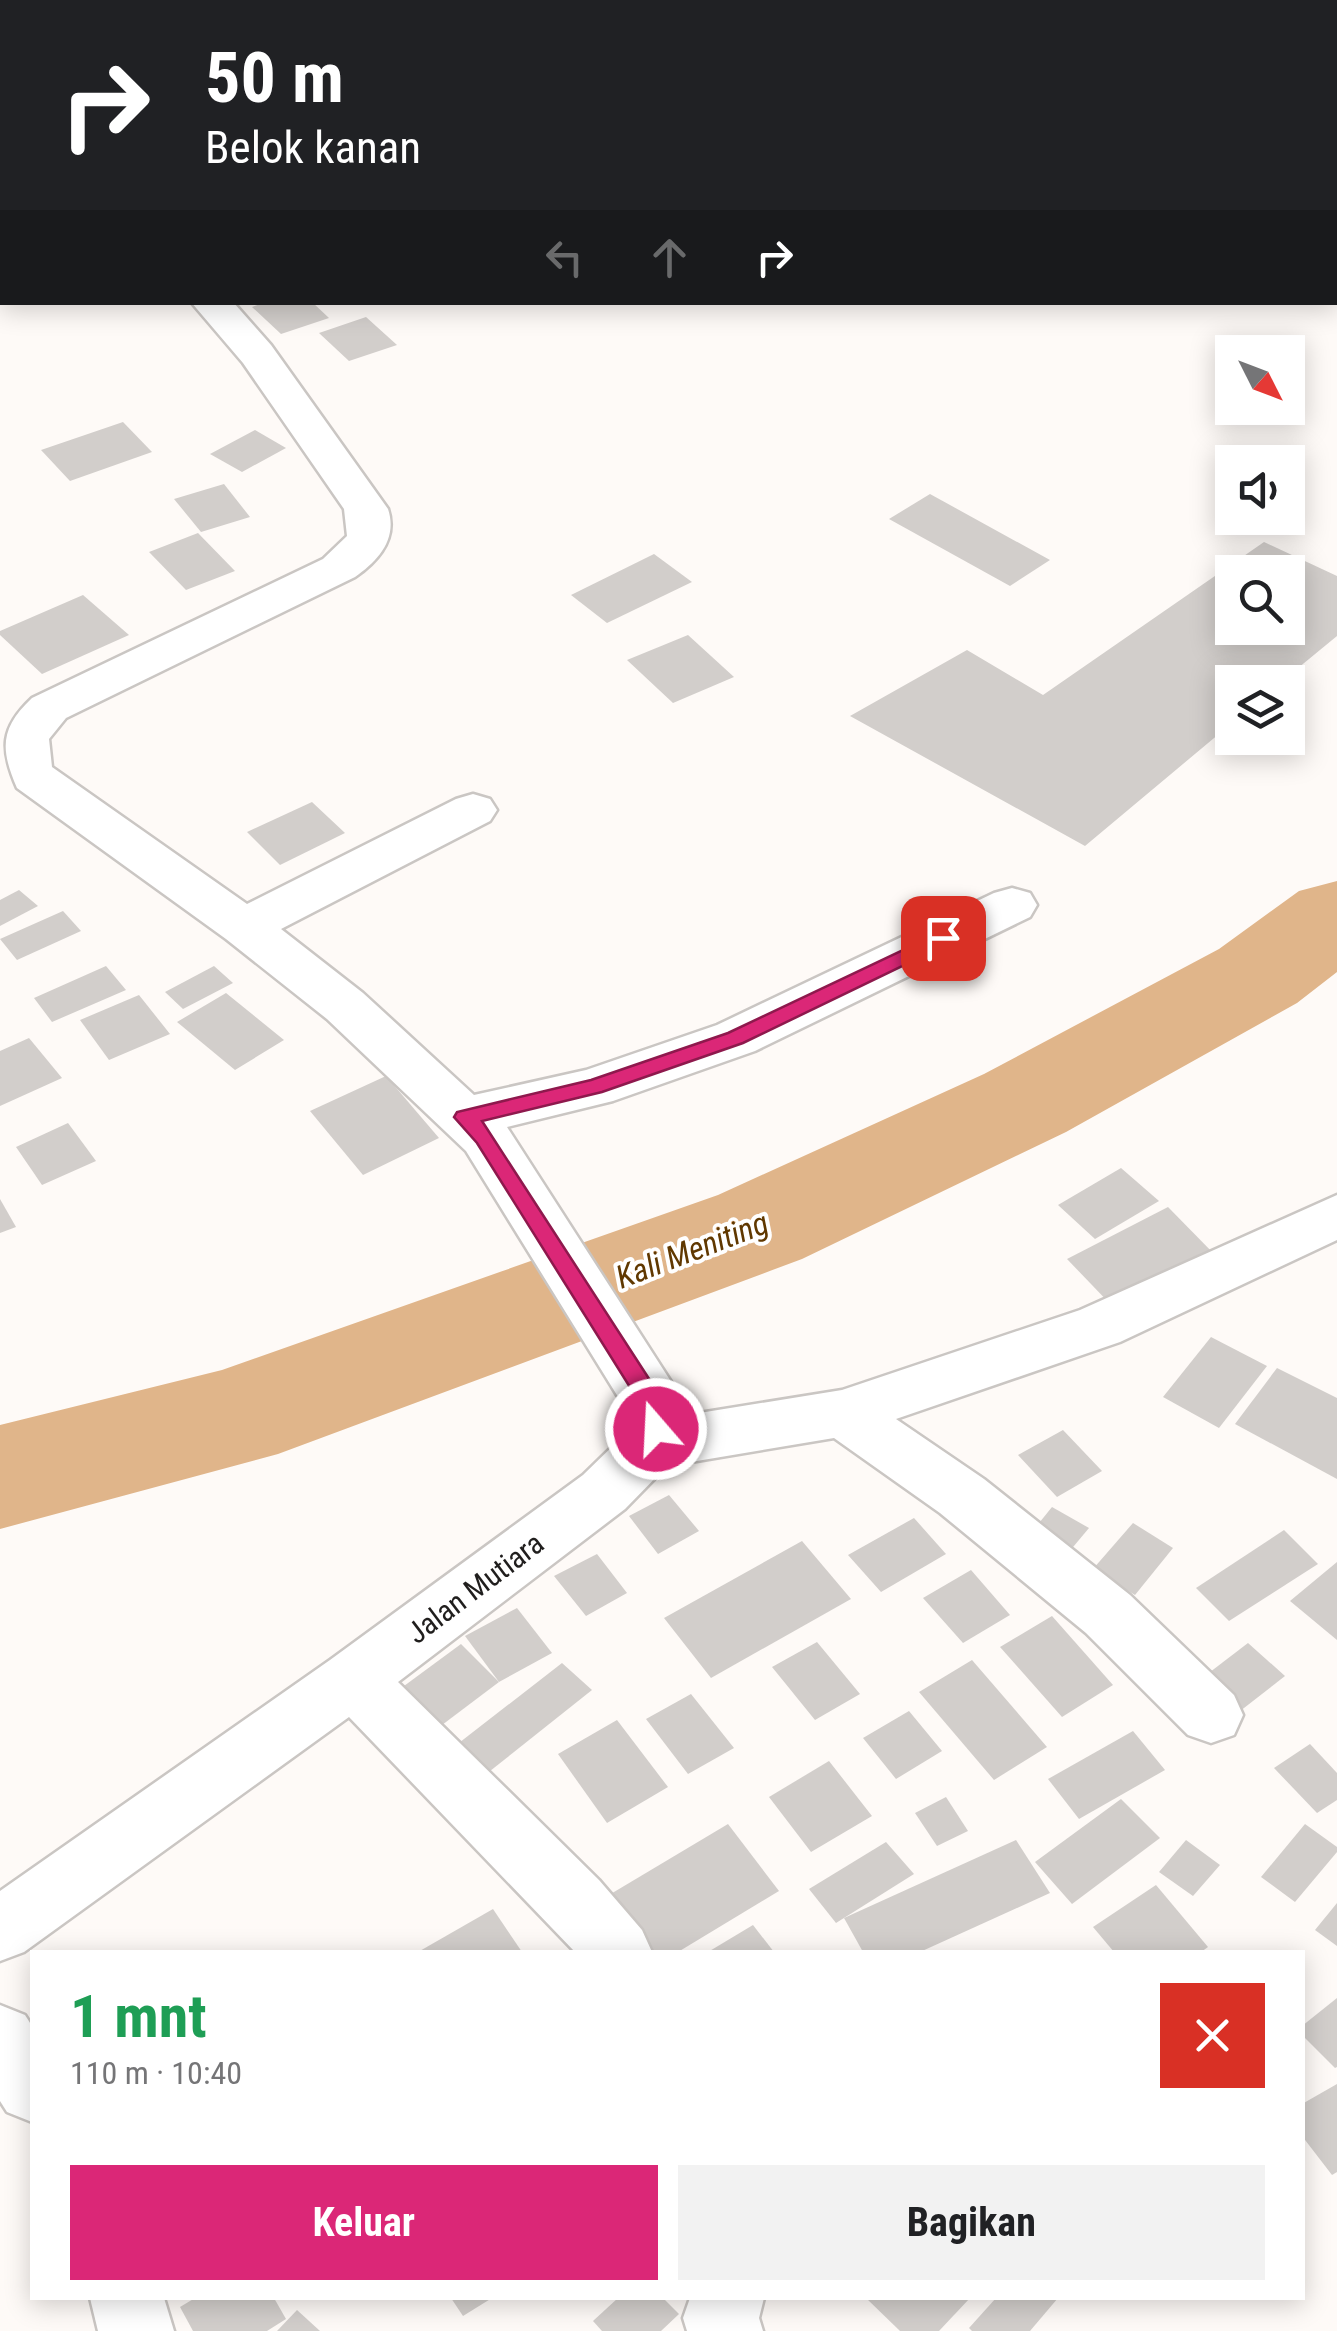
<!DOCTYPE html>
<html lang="id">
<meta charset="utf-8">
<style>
body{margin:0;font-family:"Roboto Condensed",sans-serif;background:#f2f2f2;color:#202124;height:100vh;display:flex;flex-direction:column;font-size:38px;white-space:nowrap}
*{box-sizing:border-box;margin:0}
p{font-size:32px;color:#757577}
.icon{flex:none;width:55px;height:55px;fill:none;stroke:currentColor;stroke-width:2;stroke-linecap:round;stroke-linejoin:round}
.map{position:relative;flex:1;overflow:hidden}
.side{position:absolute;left:30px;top:1950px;width:1275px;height:350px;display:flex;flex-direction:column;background:#fff;border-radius:0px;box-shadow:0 5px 25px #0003}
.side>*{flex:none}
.hud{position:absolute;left:0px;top:0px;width:1338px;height:305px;box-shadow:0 5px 25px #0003;background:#202124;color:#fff;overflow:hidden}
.needle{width:65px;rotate:132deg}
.tools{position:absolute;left:1215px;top:335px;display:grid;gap:20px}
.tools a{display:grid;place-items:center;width:90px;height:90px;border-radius:0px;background:#fff;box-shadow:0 5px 25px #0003;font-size:50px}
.pin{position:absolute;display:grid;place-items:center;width:85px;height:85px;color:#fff;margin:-42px;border-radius:20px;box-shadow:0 5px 15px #0006}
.me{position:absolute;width:110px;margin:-55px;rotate:341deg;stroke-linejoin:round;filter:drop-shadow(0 0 8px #0008)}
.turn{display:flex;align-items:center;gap:35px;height:210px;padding:0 40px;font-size:45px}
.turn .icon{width:130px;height:130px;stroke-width:2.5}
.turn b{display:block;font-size:70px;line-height:85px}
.lanes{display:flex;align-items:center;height:95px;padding:0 40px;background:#0003;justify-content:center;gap:50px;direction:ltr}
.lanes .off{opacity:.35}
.round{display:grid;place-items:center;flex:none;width:105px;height:105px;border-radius:0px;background:#f2f2f2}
.headline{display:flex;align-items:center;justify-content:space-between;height:170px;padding:0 40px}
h1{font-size:60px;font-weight:700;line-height:75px;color:#1e9e55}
.button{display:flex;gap:20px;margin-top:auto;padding:20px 40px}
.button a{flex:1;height:115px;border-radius:0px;background:#db2777;color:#fff;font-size:40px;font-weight:700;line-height:115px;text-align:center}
.button a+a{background:#f2f2f2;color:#202124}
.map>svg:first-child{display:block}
</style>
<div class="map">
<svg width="1337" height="2331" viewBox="0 0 1337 2331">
<rect width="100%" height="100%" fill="#fefaf7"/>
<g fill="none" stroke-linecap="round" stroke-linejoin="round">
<polygon fill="#e0b58a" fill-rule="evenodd" points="1337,881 1337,972 1297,1003 1066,1132 802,1259 278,1454 0,1529 0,1425 222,1370 718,1195 984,1074 1219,949 1299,891"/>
</g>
<g fill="#d2cecb" fill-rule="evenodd">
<polygon points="265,302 312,302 329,318 281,334 252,307"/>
<polygon points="366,317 397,345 349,361 319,333"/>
<polygon points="123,422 152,452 70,481 41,450"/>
<polygon points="255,430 286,448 242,472 210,454"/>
<polygon points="224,484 250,517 201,532 174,499"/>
<polygon points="930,494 1050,560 1010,586 889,519"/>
<polygon points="198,533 235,571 186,590 149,552"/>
<path d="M1264,542l73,34v60l-56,46h-49v41l-147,123 -235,-130 117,-66 76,45zM1232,572h56v56h-56z"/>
<polygon points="654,554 692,582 607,623 571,595"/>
<polygon points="83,595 129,635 42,674 0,635 0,631"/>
<polygon points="688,635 734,677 673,703 627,660"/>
<polygon points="312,802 345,833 280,865 247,832"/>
<polygon points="19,890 38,906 0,926 0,900"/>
<polygon points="63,911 81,931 17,960 0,939"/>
<polygon points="106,966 126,990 52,1022 34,998"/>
<polygon points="214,966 233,983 183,1009 165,992"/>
<polygon points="226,993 284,1040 235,1070 177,1022"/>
<polygon points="139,995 170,1034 109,1060 80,1020"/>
<polygon points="29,1038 62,1078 0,1106 0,1051"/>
<polygon points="386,1076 439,1138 363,1175 310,1111"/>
<polygon points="68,1123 96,1161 42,1185 16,1147"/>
<polygon points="1121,1168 1159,1201 1095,1239 1058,1205"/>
<polygon points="0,1199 16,1227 0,1233"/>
<polygon points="1168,1207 1216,1256 1115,1309 1067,1259"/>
<polygon points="1211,1337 1267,1366 1219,1428 1163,1397"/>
<polygon points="1277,1368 1337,1398 1337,1479 1235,1424"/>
<polygon points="1063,1430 1102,1471 1057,1497 1018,1455"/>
<polygon points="669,1495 699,1531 658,1554 629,1516"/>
<polygon points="1052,1507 1089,1528 1063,1559 1027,1538"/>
<polygon points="914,1518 946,1554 881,1592 848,1555"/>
<polygon points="1133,1523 1173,1548 1135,1595 1093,1569"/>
<polygon points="1284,1530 1318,1564 1229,1621 1196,1588"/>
<polygon points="802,1541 851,1599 711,1678 664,1618"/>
<polygon points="597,1554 627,1593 586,1616 554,1576"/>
<polygon points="1337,1562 1337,1640 1290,1601"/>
<polygon points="971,1570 1010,1615 963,1643 923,1598"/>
<polygon points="517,1608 552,1653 499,1682 465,1636"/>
<polygon points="1052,1616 1113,1685 1062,1717 1000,1647"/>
<polygon points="817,1642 860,1694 815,1720 772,1667"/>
<polygon points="1248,1643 1285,1676 1235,1715 1197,1682"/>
<polygon points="461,1644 499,1682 442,1725 404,1686"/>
<polygon points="972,1660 1047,1747 994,1780 919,1692"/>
<polygon points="562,1663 592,1690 485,1775 455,1746"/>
<polygon points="691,1694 734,1748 688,1774 646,1719"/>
<polygon points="909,1711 942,1751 896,1779 863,1738"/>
<polygon points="617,1720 668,1787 607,1823 558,1754"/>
<polygon points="1133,1731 1165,1770 1079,1819 1048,1779"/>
<polygon points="1310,1744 1337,1773 1337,1800 1317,1813 1274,1768"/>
<polygon points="829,1761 872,1816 811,1852 769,1797"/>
<polygon points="946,1797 968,1831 937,1846 915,1813"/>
<polygon points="1121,1799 1160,1838 1072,1904 1035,1862"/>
<polygon points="728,1824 779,1891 678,1952 651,1952 609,1895"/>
<polygon points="1305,1824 1337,1847 1337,1852 1295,1902 1261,1877"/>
<polygon points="1016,1840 1050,1893 920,1952 863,1952 844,1918"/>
<polygon points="1186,1840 1220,1865 1193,1896 1159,1872"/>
<polygon points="886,1842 914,1874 836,1923 809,1889"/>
<polygon points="1156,1885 1208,1947 1201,1952 1114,1952 1093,1927"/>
<polygon points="1337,1903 1337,1946 1315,1930"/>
<polygon points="493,1909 522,1952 418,1952"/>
<polygon points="753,1925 774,1952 708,1952"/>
<polygon points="1337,1998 1337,2067 1335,2068 1302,2035 1302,2026"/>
<polygon points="1337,2084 1337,2172 1332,2175 1302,2136 1302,2104"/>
<polygon points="195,2298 274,2298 286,2319 267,2331 193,2331 180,2307"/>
<polygon points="451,2298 492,2298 463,2316"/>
<polygon points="618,2298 663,2298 679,2314 661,2331 602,2331 593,2321"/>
<polygon points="866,2298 970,2298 939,2331 900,2331"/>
<polygon points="996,2298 1058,2298 1030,2331 972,2331 969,2328"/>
<polygon points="297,2310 320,2331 277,2331"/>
</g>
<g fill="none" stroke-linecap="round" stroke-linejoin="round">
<g stroke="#cac6c3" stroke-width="5">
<g id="minor">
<polygon points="0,0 17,0 19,2 2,2 0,13"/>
<polygon points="297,0 336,0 337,2 299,2"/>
<polygon points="0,110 2,111 2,135 0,134"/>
<path d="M191,302h42l38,43 117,164c10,30 -10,52 -33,68l-289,141 -17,21 3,28 195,137 209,-105 17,-5 17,5 7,11 -7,11 -209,108 82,64 111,102 112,-25 131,-45 277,-132 18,-5 18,5 7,12 -7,12 -275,134 -142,50 -106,26 172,267 8,21 155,-25 238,-80 257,-115v45l-217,102 -224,77 88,60 146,116 104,100 9,20 -9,20 -23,8 -23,-8 -102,-102 -146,-120 -106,-75 -167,28 -42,43 -227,173 201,198 43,50 10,22h-77l-226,-235 -325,235 -24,9v-70l330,-231 253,-185 36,-35 9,-27 -162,-262 -139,-132 -101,-80 -209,-151c-17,-39 -17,-60 15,-90l291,-139 24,-23 -3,-27 -101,-146z"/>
<polygon points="0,2005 25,2015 32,2026 32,2122 7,2112 0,2101"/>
<polygon points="90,2298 164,2298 174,2331 98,2331"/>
<polygon points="690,2298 764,2298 759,2318 763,2331 687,2331 683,2318"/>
</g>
</g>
<use href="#minor" fill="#fff" fill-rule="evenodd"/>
</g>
<polygon fill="#db2777" stroke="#8e194d" stroke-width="2.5" points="943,931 950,933 954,938 950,943 743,1043 602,1092 482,1121 666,1405 670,1412 665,1436 648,1436 643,1408 477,1143 454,1117 457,1112 591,1080 728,1033"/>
<g text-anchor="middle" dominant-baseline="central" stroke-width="8" stroke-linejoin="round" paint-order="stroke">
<g font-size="30" fill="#201e1d" stroke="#fff">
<text transform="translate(475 1588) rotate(-37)">Jalan Mutiara</text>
</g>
<g font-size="32" font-style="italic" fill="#603800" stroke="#fff">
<text transform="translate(692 1250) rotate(-21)">Kali Meniting</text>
</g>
</g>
</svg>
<div class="tools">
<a><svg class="needle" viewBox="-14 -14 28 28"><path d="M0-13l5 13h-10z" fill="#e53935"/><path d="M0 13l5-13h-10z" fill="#757577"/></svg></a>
<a><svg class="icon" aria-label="sound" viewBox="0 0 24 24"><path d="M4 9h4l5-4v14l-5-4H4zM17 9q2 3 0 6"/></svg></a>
<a><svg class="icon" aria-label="search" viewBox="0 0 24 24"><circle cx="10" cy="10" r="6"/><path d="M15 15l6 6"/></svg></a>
<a><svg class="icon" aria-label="layers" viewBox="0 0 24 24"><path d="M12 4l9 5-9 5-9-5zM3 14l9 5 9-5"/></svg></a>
</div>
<div class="pin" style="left:943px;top:938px;background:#d93025"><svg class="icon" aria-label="arrive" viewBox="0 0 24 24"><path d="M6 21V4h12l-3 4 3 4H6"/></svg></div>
<svg class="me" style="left:656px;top:1429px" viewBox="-20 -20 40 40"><circle r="17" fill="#db2777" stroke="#fff" stroke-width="3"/><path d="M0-11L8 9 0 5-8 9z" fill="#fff"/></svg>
<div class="hud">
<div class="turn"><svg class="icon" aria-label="right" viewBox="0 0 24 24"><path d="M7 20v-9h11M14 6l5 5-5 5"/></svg><div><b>50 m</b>Belok kanan</div></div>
<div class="lanes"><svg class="icon off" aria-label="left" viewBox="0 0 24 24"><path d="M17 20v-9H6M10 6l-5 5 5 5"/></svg><svg class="icon off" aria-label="ahead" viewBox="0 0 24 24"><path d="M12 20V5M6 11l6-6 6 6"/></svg><svg class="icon" aria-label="right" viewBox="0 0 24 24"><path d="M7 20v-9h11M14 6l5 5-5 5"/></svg></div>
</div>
<section class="side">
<div class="headline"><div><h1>1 mnt</h1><p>110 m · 10:40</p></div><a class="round" style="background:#d93025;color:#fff"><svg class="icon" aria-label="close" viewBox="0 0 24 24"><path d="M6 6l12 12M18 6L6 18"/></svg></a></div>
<div class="button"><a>Keluar</a><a>Bagikan</a></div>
</section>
</div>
